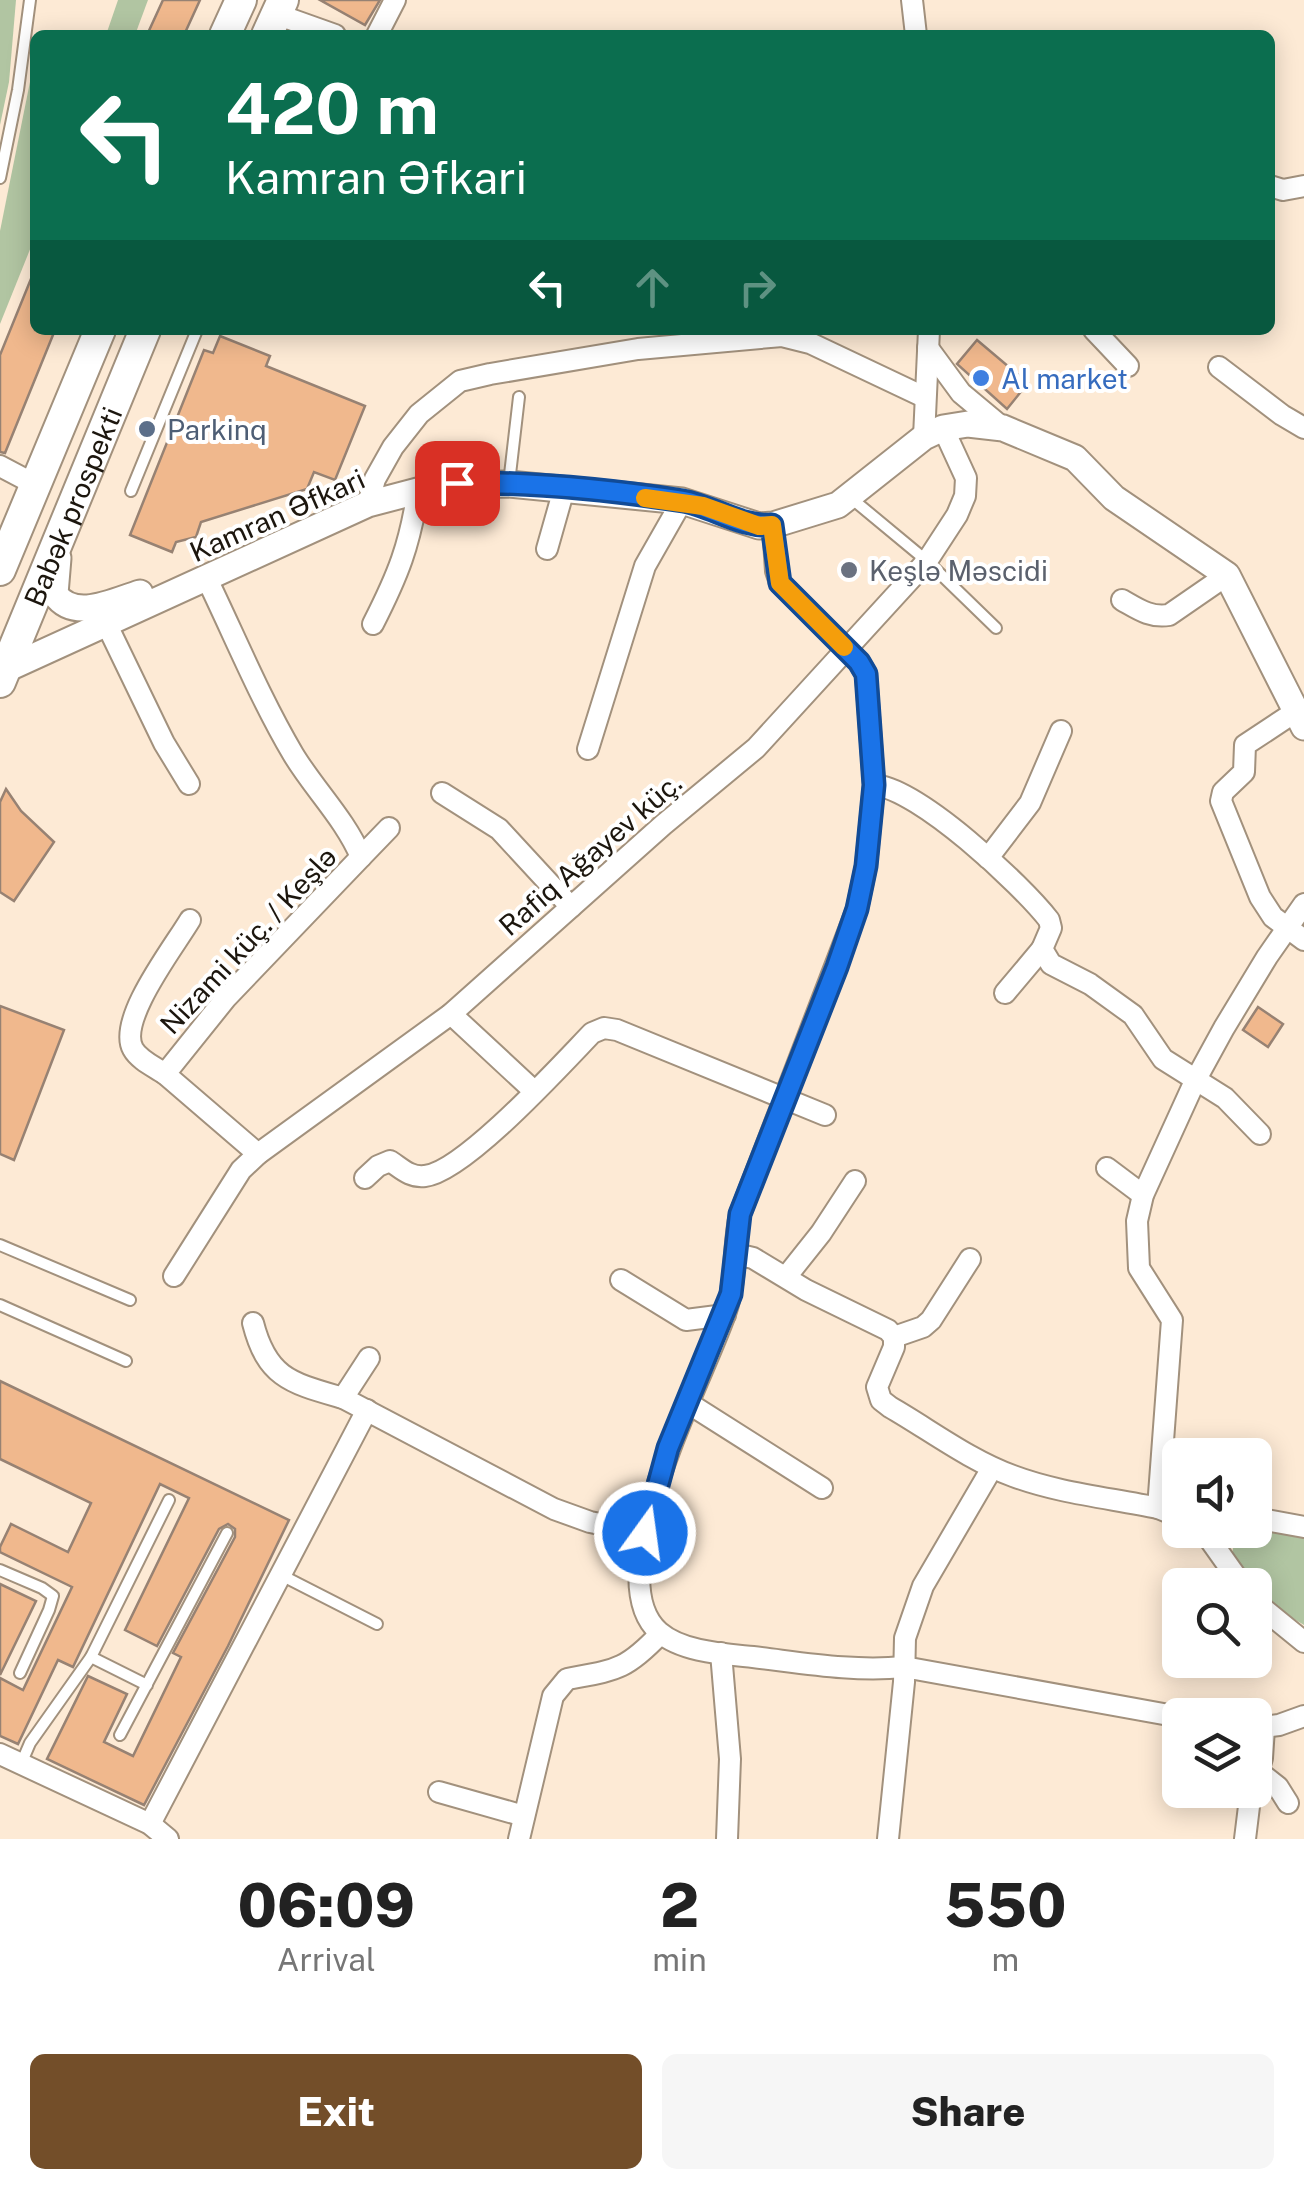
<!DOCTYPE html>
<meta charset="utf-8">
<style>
body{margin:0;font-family:"Public Sans",sans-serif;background:#f6f6f6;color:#222;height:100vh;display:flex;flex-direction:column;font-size:38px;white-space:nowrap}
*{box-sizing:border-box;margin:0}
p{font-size:32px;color:#767676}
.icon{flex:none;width:55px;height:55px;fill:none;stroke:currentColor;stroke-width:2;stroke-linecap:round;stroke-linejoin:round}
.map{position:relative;height:1839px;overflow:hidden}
.side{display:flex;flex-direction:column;background:#fff;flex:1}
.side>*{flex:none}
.guide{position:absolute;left:30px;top:30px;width:1245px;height:305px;border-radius:15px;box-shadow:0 5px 25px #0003;background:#0b6e4f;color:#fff;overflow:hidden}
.buttons{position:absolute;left:1162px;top:1438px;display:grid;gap:20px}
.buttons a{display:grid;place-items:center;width:110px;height:110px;border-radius:15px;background:#fff;box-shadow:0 5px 25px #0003;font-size:50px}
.pin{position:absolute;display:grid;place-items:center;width:85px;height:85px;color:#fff;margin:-42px;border-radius:20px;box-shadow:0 5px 15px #0006}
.me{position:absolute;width:110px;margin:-55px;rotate:14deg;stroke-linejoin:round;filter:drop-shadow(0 0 8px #0008)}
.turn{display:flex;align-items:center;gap:35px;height:210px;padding:0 30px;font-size:45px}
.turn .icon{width:130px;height:130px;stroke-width:2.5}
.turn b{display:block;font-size:70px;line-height:85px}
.lanes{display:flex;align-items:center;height:95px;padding:0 30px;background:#0003;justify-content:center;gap:50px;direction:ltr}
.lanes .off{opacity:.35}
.eta{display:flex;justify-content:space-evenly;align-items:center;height:170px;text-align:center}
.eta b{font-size:60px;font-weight:800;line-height:70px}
.button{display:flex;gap:20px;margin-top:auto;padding:20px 30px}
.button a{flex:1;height:115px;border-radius:15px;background:#734e29;color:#fff;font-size:40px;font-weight:800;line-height:115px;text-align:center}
.button a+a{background:#f6f6f6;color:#222}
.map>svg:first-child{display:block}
</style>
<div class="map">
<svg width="1304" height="1839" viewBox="0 0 1304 1839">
<rect width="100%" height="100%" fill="#fdead5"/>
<g fill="#b1c5a2">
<polygon points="0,0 16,0 9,82 0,125"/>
<polygon points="118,0 148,0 135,35 106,35"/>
<polygon points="35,57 35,237 0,324 0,231"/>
<polygon points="1255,1525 1304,1536 1304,1625 1274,1607 1232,1555 1236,1530 1255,1530"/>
</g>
<g fill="#f0b88d" stroke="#978273" stroke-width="2.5">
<polygon points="163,0 200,0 184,35 147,35"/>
<polygon points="320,0 380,0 365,25"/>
<polygon points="35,269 35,330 55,330 5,453 0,452 0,355"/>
<polygon points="220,336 270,356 266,366 365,406 335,480 314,472 307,489 201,522 196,537 176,542 172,552 130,535 204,350 213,353"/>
<polygon points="977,340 1028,383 1007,409 957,364"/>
<polygon points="6,789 21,811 54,842 14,901 0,892 0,802"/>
<polygon points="0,1006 64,1030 14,1160 0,1154"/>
<polygon points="1258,1007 1283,1024 1268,1047 1243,1030"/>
<polygon points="0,1381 289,1520 228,1646 144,1805 47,1759 88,1676 127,1694 104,1742 133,1756 181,1657 173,1653 235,1537 235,1529 228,1524 219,1529 157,1646 125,1630 189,1498 160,1484 73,1667 58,1660 18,1744 0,1736 0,1678 23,1690 72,1587 0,1552 0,1547 11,1524 68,1552 91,1503 0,1459"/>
<polygon points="0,1584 36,1601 0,1675"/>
</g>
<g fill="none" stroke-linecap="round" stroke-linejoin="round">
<g stroke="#a2917d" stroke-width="14">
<g id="service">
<polyline points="0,178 18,90 30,0"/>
<polyline points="509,483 519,397"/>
<polyline points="131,491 197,330"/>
<polyline points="851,498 927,561 996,628"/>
<polyline points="0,1245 130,1300"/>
<polyline points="0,1305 126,1361"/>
<polyline points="0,1570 42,1588 53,1596 49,1610 20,1673"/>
<polyline points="281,1575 377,1624"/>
<polyline points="91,1657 147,1685"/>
<polyline points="120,1735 227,1533"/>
<polyline points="21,1764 30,1743 91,1657 169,1500"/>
</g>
</g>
<g stroke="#a2917d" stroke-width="24">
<g id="minor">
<polyline points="912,0 916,35"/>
<polyline points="276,14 335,35"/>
<polyline points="377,35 395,0"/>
<polyline points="1270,186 1283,190 1304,186"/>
<polyline points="1094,330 1128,366"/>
<polyline points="928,348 961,393 1003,428"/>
<polyline points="1219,367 1282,415 1304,428"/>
<polyline points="924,437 929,330"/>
<polyline points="0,466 36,485"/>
<polyline points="368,504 375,479 393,447 419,414 460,381 490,374 638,349 782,336 810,343 924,397"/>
<path d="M773,525l3,46 4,12 79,79 7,12 8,111 -8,81 -9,43 -117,305c-7,32 -3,64 -14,97 -21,65 -131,265 -67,321 23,20 65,22 94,25 51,6 100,15 151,10l276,50"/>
<polyline points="547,549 564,489"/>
<path d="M207,579c28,58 53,119 86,175 21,35 52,65 68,103l-135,141 -61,76 93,80"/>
<path d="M1122,600c16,9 28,18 47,15l58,-40"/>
<polyline points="106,623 164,743 189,784"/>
<path d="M373,624c25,-49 37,-79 45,-134"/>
<polyline points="1295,712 1245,745 1244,772 1223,792 1221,801 1260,897 1273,917 1304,940"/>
<polyline points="588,749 645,566 682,501"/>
<path d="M874,785c44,3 147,99 175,135l2,8 -9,21 9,15 39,20 43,31 30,44 62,39 35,36"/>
<polyline points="442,793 499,829 571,907"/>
<polyline points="361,857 389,828"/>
<polyline points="988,858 1030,803 1061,731"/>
<polyline points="1005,993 1042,949"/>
<polyline points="451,1014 534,1091"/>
<path d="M165,1074c-10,-7 -26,-14 -32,-25 -16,-29 41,-102 57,-129"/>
<polyline points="1107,1168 1143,1195"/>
<path d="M365,1178l13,-12 12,-5c11,7 20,17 35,15 39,-4 137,-112 167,-143l12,-5 13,2 208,85"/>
<polyline points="736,1254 753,1258 806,1290 888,1330 894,1337"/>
<polyline points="174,1276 241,1170 258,1154 451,1014 663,825 756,748 927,561 957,515 965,496 966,478 943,428"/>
<polyline points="786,1277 821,1233 855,1181"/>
<polyline points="621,1280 686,1320 725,1315"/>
<path d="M253,1323c14,55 38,60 90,75l211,111 36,13 55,11"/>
<path d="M894,1337v10l-17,40 4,13 9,7c40,23 79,53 123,69 45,17 97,22 145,32"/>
<polyline points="894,1337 923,1327 931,1320 970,1259"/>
<polyline points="343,1398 369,1358"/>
<polyline points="688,1403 822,1488"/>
<polyline points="1180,1517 1158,1508 1172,1320 1139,1268 1137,1221 1143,1195 1195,1081 1224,1028 1267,957 1304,904"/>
<polyline points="1255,1518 1304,1527"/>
<polyline points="1203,1530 1242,1585"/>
<polyline points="1255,1602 1304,1642"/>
<polyline points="721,1653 730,1759 727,1839"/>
<polyline points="1255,1728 1279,1725 1304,1716"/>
<polyline points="0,1754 150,1824 168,1839"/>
<polyline points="1259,1772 1278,1787 1288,1803"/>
<polyline points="1255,1783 1262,1758 1264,1728"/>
<polyline points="439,1792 524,1816"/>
<polyline points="150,1824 367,1410"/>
<path d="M519,1839l34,-143 14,-17c48,-9 58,-8 93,-45"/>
<polyline points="888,1839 904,1682 905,1638 923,1586 992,1468"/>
<polyline points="1245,1839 1251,1790"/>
</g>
</g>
<g stroke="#a2917d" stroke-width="29">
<g id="tertiary">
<path d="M58,558l-3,36c19,28 59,7 85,-1"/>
<polyline points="0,672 368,504 440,485 509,484 682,501 759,526 773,525 838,505 924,437 943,428 968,424 1003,428 1075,458 1114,498 1227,575 1304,727"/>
</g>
</g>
<g stroke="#a2917d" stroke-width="34">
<g id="primary">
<polyline points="225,35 241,0"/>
<polyline points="267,35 283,0"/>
<polyline points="0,570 100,330"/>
<path id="s1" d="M0,682l145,-352"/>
</g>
</g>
<use href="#service" stroke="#fff" stroke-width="10"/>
<use href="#minor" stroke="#fff" stroke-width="20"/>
<use href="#tertiary" stroke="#fff" stroke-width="25"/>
<use href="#primary" stroke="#fff" stroke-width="30"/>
</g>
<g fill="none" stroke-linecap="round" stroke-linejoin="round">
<g stroke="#114b97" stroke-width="25">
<path id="route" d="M457,483c72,-1 154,7 226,18 29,5 59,27 89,24l8,58 79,79 7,12 8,111 -8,81 -9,43 -20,58 -97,247 -9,80 -63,154 -23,85"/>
</g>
<use href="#route" stroke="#1a73e8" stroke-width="18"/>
<polyline stroke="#f59e0b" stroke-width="18" points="645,498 703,506 759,526 772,525 780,583 844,647"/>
</g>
<circle fill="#3f7fe0" stroke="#fff" stroke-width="4" cx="981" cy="378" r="10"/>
<circle fill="#5c6f8a" stroke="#fff" stroke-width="4" cx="147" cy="429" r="10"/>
<circle fill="#6b7280" stroke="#fff" stroke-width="4" cx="849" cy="570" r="10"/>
<g text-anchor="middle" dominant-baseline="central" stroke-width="8" stroke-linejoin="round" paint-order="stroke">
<g font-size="28" fill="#366cbe" stroke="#fff" text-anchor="start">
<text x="1001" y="378">Al market</text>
</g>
<g font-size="28" fill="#4e5e75" stroke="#fff" text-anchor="start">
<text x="167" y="429">Parkinq</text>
</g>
<g font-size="28" fill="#1c160e" stroke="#fff">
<text stroke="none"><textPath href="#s1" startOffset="190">Babək prospekti</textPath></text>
<text transform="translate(277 515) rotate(-24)">Kamran Əfkari</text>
<text transform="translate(590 854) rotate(-41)">Rafiq Ağayev küç.</text>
<text transform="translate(248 940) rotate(-47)">Nizami küç. / Keşlə</text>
</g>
<g font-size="28" fill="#5b616d" stroke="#fff" text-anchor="start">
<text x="869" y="570">Keşlə Məscidi</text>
</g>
</g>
</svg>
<div class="buttons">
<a><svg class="icon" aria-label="sound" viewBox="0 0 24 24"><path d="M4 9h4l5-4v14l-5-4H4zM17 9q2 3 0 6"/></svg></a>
<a><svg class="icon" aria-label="search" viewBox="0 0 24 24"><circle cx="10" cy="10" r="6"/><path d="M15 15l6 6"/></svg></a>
<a><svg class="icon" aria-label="layers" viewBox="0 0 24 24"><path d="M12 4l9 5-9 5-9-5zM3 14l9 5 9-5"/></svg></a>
</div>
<div class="pin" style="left:457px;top:483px;background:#d93025"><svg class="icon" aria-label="arrive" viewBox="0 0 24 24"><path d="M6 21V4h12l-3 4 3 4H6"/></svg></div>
<svg class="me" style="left:645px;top:1533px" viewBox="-20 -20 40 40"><circle r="17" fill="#1a73e8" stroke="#fff" stroke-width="3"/><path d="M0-11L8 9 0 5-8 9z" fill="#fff"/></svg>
<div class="guide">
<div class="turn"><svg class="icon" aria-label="left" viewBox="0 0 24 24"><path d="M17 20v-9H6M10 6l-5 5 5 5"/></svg><div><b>420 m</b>Kamran Əfkari</div></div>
<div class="lanes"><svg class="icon" aria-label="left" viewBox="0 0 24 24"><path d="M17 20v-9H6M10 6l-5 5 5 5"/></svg><svg class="icon off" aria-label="ahead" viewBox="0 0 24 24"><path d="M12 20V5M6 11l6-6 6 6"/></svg><svg class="icon off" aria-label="right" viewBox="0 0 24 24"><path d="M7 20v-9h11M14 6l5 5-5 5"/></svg></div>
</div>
</div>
<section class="side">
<div class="eta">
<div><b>06:09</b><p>Arrival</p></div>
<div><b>2</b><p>min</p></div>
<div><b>550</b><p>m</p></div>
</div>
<div class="button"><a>Exit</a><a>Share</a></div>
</section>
